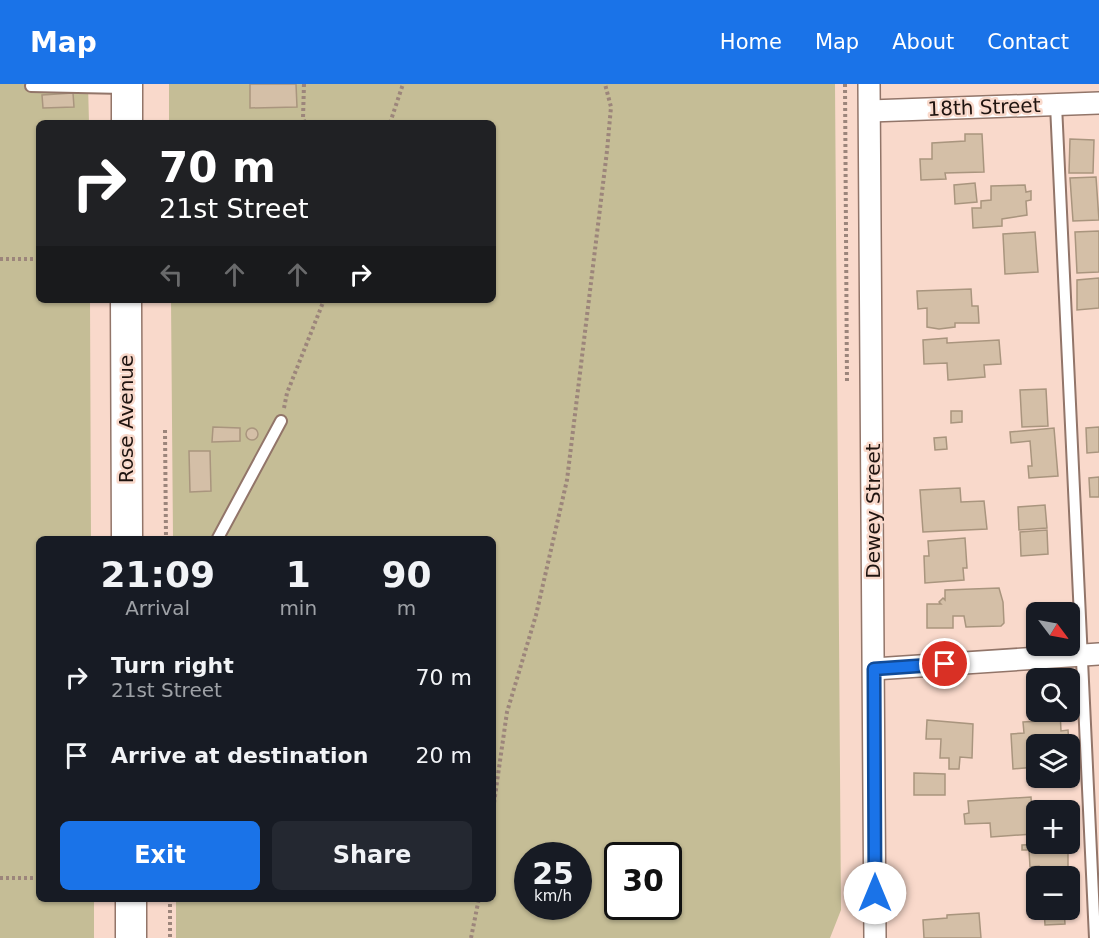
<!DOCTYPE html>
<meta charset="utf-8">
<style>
body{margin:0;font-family:"DejaVu Sans",sans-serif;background:#242831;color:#f1f3f6;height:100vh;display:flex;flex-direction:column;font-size:22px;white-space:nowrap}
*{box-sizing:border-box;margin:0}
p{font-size:20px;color:#9ea1a6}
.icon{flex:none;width:33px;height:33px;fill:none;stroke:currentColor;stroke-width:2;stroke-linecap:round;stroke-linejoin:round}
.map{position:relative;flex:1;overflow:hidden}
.panel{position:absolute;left:36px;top:452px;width:460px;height:366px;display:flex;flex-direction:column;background:#171b24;border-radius:9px;box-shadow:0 2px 4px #0004}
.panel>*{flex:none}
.hud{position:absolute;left:36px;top:36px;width:460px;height:183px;border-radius:9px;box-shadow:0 2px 4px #0004;background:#202124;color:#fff;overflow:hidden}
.needle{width:39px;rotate:122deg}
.buttons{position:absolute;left:1026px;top:518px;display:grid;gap:12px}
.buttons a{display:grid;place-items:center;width:54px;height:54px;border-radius:9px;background:#171b24;box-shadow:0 2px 4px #0004;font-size:30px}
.speed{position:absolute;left:514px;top:758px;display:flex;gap:12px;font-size:30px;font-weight:700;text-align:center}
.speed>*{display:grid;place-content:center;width:78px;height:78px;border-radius:50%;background:#171b24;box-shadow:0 2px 4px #0004;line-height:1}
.speed small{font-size:15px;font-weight:400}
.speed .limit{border:3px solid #111;border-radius:9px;background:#fff;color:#111}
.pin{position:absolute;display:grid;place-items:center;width:51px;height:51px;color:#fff;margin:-26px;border:3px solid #fff;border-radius:50%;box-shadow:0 2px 6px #0007}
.me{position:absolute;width:66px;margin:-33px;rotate:0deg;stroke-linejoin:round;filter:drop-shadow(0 0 4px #0008)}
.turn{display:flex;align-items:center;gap:21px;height:126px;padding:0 24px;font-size:27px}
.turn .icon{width:78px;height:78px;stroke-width:2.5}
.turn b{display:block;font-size:42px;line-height:51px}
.lanes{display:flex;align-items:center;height:57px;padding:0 24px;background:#0003;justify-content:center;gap:30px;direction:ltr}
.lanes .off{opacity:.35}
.eta{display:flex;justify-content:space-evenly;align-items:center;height:102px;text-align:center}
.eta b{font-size:36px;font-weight:700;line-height:42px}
.action{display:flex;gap:12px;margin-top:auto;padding:12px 24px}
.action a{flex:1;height:69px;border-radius:9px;background:#1a73e8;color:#fff;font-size:24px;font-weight:700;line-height:69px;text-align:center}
.action a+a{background:#242831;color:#f1f3f6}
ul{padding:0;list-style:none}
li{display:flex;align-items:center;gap:18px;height:78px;padding:0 24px}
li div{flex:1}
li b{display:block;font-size:22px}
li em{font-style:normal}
header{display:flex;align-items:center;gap:36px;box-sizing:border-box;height:84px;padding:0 30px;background:#1a73e8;color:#fff}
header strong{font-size:28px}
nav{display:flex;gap:33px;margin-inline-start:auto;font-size:21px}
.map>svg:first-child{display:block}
</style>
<header>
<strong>Map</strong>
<nav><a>Home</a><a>Map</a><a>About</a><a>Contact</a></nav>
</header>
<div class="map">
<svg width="1099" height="854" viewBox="0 0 1099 854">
<rect width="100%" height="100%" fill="#f9d9cb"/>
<g fill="#c5bd96" fill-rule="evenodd">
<polygon points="0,0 88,0 89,39 39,39 39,216 90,216 91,454 39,454 39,814 94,815 94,854 0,854"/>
<path d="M169,0h666l6,826 -11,28h-654v-39l318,-1v-360h-321l-2,-238h323v-177h-325zM528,771h51v51h-51zM618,771h51v51h-51z"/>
</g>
<g fill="#d4bfa7" stroke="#a9957e" stroke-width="1.5">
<polygon points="250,0 296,0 297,23 250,24"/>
<polygon points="73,9 74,23 43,24 42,11"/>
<polygon points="965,50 982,50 984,88 945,89 946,95 921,96 920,75 932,75 932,59 965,57"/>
<polygon points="1070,55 1094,56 1093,89 1069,89"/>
<polygon points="1096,93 1099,136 1073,137 1070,94"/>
<polygon points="975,99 977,118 955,120 954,101"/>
<polygon points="1025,101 1026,108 1031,107 1031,116 1026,117 1027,131 1002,135 1002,142 973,144 972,124 981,124 981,117 991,116 991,102"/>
<polygon points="1099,147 1099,188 1077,189 1075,148"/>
<polygon points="1035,148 1038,188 1005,190 1003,150"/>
<polygon points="1099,194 1099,224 1077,226 1077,196"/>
<polygon points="971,205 972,222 978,222 979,239 955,239 955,243 939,245 927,243 927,224 918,225 917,207"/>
<polygon points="947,254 947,259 999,256 1001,280 984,281 985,293 948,296 947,279 924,280 923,256"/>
<polygon points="1046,305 1048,342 1022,343 1020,306"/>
<polygon points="951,327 962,327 962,338 951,339"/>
<polygon points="213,343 240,344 240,357 212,358"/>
<polygon points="1099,343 1099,368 1087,369 1086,344"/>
<circle cx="252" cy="350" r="6"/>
<polygon points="1054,344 1058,392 1029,394 1028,382 1032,382 1030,357 1011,359 1010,348"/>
<polygon points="946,353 947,365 935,366 934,354"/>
<polygon points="189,367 210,367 211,407 190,408"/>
<polygon points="1099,393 1099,413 1090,413 1089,394"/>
<polygon points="960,404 961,418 984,417 987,445 923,448 920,406"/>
<polygon points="1045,421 1047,444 1019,446 1018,423"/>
<polygon points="1047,446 1048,470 1021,472 1020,448"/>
<polygon points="965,454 967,484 963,484 964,496 925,499 924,472 929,472 928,457"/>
<polygon points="999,504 1003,518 1004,539 1001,542 966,543 964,532 953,532 953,544 927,544 927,520 941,520 939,518 943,514 945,516 945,506"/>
<polygon points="1038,627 1060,627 1061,647 1068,646 1069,660 1036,660 1036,683 1013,685 1011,650 1024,649 1023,638 1039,637"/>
<polygon points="927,636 973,640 972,674 960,673 959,685 949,685 949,674 940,674 941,655 926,655"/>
<polygon points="914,689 945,690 945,711 914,711"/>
<polygon points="1031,713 1033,750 991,753 990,739 965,740 964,730 969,729 968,717"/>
<polygon points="1068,759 1068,792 1040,792 1039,782 1030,783 1029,766 1022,766 1022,761"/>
<polygon points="1078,809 1079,822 1070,823 1070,810"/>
<polygon points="1044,825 1064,825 1065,840 1045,841"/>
<polygon points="979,829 981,854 924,854 923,836 947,834 947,831"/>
</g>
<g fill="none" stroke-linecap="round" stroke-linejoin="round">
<g stroke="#927569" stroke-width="14">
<g id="lane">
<polyline points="31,2 124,4"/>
<polyline points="1056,21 1095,854"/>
<polyline points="218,454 281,337"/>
</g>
</g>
<g stroke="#927569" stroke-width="24">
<g id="street">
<polyline points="869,0 875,854"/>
<polyline points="870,27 1099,19"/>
<polyline points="874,585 1099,570"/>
</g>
</g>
<g stroke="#927569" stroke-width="33">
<g id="secondary">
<polyline points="127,39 127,0"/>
<polyline points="126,216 127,454"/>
<polyline points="131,814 131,854"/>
</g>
</g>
<g stroke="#9c857b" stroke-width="4" stroke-dasharray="3 3" stroke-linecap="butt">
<polyline points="304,0 303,34 305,39"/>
<polyline points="845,0 847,299"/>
<polyline points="390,39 403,0"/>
<polyline points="0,175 39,175"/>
<polyline points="284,324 287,309 324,216"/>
<polyline points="165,346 166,454"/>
<polyline points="494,719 507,628 536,531 567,396 607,67 611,23 605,0"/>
<polyline points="0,794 39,794"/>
<polyline points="170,814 170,854"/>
<polyline points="471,854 479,814"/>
</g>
<use href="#lane" stroke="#fff" stroke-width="10"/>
<use href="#street" stroke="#fff" stroke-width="21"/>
<use href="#secondary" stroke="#fff" stroke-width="30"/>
</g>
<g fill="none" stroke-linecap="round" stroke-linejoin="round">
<g stroke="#114b97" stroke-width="15">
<polyline id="route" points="875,809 874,585 945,580"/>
</g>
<use href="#route" stroke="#1a73e8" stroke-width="10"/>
</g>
<g text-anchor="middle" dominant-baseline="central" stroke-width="5" stroke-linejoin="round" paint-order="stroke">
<g font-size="20" fill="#1f1410" stroke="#f9d9cb">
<text transform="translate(984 23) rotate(-2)">18th Street</text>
<text transform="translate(126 335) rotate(-90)">Rose Avenue</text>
<text transform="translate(873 427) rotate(-90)">Dewey Street</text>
</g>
</g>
</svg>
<div class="buttons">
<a><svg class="needle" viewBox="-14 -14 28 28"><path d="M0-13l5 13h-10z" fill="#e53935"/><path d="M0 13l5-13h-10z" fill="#9ea1a6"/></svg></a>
<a><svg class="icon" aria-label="search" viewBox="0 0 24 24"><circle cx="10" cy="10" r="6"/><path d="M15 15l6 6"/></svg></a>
<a><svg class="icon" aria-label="layers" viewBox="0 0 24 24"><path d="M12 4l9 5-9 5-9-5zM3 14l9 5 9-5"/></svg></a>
<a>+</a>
<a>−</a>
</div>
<div class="speed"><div>25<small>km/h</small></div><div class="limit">30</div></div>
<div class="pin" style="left:945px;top:580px;background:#d93025"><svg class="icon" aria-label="arrive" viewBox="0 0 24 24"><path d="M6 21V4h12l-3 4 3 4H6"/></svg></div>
<svg class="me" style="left:875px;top:809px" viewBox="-20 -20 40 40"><circle r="19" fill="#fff"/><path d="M0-13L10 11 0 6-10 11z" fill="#1a73e8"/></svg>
<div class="hud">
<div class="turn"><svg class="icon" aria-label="right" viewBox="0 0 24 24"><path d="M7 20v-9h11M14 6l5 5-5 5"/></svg><div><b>70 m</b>21st Street</div></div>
<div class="lanes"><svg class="icon off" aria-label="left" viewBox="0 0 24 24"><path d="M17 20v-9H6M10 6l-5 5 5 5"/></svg><svg class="icon off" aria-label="ahead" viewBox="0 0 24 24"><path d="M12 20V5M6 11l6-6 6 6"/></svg><svg class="icon off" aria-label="ahead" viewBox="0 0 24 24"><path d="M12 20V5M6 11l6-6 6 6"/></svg><svg class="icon" aria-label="right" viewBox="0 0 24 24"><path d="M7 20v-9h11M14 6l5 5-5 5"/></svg></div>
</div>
<section class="panel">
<div class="eta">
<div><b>21:09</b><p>Arrival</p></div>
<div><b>1</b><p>min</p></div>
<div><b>90</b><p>m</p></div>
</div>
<ul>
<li><svg class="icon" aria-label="right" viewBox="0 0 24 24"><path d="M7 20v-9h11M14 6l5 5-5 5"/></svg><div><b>Turn right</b><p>21st Street</p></div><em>70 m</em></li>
<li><svg class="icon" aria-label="arrive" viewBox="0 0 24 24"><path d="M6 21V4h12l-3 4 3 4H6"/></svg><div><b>Arrive at destination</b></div><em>20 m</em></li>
</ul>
<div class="action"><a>Exit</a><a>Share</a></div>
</section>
</div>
